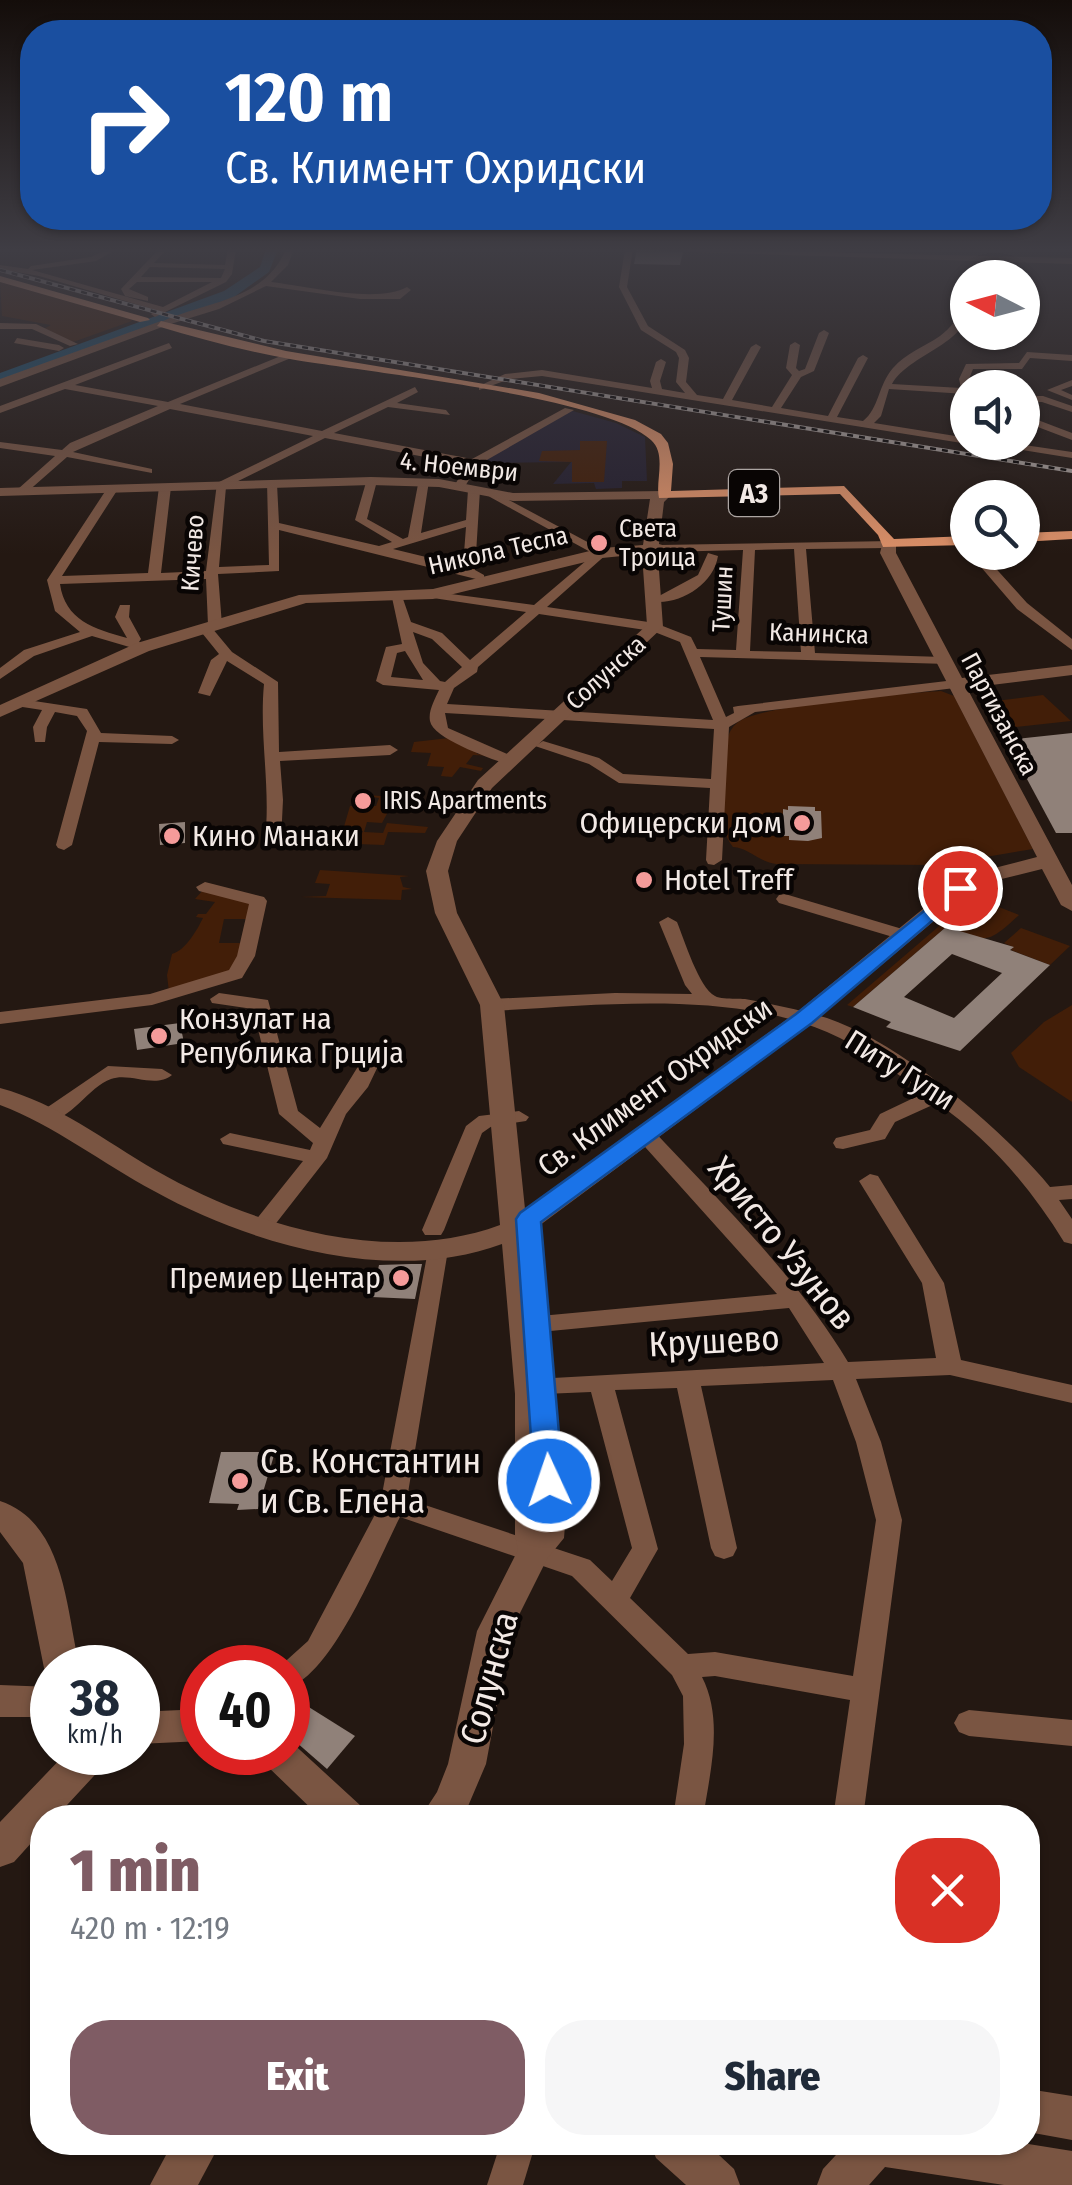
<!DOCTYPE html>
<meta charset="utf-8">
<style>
body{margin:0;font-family:"Fira Sans Condensed",sans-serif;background:#f6f6f7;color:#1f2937;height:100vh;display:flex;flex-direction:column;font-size:38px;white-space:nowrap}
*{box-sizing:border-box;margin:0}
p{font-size:32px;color:#747a83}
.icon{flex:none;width:55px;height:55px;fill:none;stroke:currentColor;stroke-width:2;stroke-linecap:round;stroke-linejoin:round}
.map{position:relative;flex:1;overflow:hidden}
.details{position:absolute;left:30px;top:1805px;width:1010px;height:350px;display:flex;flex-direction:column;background:#fff;border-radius:40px;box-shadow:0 2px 8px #0004}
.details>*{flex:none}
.top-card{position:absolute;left:20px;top:20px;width:1032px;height:210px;border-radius:40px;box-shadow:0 2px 8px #0004;background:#1a4fa0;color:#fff;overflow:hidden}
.needle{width:65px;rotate:276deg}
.buttons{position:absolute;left:950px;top:260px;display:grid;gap:20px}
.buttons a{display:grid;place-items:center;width:90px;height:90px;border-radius:50%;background:#fff;box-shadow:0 2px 8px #0004;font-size:50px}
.speed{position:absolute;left:30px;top:1645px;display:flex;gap:20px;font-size:50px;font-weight:700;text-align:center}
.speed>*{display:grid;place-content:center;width:130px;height:130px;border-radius:50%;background:#fff;box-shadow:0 2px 8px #0004;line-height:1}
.speed small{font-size:25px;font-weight:400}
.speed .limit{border:15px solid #d22;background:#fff;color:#111}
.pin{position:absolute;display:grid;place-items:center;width:85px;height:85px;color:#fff;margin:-42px;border:5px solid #fff;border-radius:50%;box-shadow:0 2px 10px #0007}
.me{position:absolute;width:110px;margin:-55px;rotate:357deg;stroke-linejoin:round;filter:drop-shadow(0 0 8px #0008)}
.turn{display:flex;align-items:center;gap:35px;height:210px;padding:0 40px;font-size:45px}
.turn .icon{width:130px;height:130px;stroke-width:2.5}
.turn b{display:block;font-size:70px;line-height:85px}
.round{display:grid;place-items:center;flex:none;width:105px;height:105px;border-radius:40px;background:#f6f6f7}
.headline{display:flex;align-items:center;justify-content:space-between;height:170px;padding:0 40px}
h1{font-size:60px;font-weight:800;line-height:75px;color:#7f5c64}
.action{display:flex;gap:20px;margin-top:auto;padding:20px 40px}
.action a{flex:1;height:115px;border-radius:40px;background:#7f5c64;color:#fff;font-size:40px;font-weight:800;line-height:115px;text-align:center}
.action a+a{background:#f6f6f7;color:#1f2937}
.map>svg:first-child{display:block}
</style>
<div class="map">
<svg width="1072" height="2185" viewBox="0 0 1072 2185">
<rect width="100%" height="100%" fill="#241812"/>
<polygon fill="#251f2e" points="569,410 616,423 645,437 647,481 622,481 622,488 596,489 594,483 553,484 571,462 474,463"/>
<g fill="#421e08">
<polygon points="0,282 130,319 132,321 73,342 42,330 51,325 2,316"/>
<polygon points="580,441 607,441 604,482 572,482 572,462 539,461 542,451 580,450"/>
<path d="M941,691l13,5 79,153 -95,16 -162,-1c-17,-2 -27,-16 -43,-17 -15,-18 -10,-43 -9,-66 1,-18 -2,-46 13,-58 20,-18 170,-30 204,-32z"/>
<polygon points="1043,695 1071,721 1007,728 997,724 987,702"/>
<polygon points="449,738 476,748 477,754 494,756 473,755 466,764 483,768 481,771 460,767 452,777 441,776 444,767 427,766 431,753 411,752 414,742"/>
<polygon points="352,794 396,797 382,823 367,822 364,832 383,833 387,823 428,827 425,833 388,832 384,845 357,844 363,831 343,830 350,806 376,806 379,798"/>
<polygon points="320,870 409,876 400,877 403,887 412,889 402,890 401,900 301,897 326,896 330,884 315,883"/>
<path d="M204,889l50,13 -3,17h-27l-5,24h24l-13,30 -61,19 -2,-17 5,-21c14,-4 25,-24 31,-36l-7,-1 2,-3h8l9,-12 -20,-3z"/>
<path d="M973,897l46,18c-33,30 -31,27 -73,12l-93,80 -6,-2z"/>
<polygon points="1021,928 1070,946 1050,965 1011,950 1013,947 1004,943"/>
<polygon points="1072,1005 1072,1102 1019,1067 1011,1053 1044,1022"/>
</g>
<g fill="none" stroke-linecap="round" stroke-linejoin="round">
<polygon fill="#1c5170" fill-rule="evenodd" points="266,249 278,249 269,272 234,297 0,382 0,373 224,291 260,267"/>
</g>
<g fill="#908179" fill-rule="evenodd">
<polygon points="637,249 683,252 680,265 634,264"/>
<polygon points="1072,733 1072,833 1056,833 1006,740"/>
<polygon points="788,806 815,807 815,811 821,811 822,838 808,841 789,840 789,836 783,836 783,809 788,810"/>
<polygon points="185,822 185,843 160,845 159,824"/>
<path d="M946,927l68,20 -4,3 40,15 -90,86 -74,-24 5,-5 -38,-15zM952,954l50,19 -48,45 -50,-21z"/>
<polygon points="180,1023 184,1043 137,1050 134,1029"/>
<polygon points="411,1264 422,1264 415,1299 372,1297 379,1265"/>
<polygon points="221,1452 275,1452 258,1509 237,1510 239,1504 209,1503"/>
<polygon points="288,1694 355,1736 327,1769 288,1735"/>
</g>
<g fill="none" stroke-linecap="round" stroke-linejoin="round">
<g fill="#7a5542" fill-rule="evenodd">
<path d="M107,249h10l-21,12 -64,9 131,37 49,-25h-75l-8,7 19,8v4l-23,-5 -4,-7 38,-40h8l-13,14 71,2 3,-16h8l-4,25 -6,8 -71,35 -4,-3 5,-4 -117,-34 -39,-7v-4l28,4 3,-3 60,-9zM150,267l75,2 -4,9 -80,-1z"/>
<path d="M286,249h8l-6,16 -17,17c35,4 107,22 136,5l4,3 -11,9h-40l-94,-13 -47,23 -58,18 -4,-3c44,-23 107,-21 129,-75z"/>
<path d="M625,249h8l-6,38 21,39 37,24 4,8 -3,24 11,13 26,4 28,-52 5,-3 5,3 -29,53 40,7 20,-32 -6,-7 4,-23 5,-3 5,3 -4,23 3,3 6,-2 14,-36 5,-3 5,3 -15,38 -13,6 -20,31 47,8 30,-58 5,-3 5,3 -31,59 26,4c16,-12 15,-36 30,-53 13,-15 31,-21 47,-32 11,-8 18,-20 28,-28 0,36 -59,46 -76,76l69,4 -2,-9 7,-15 53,-1 8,-11 45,3v6l-42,-3 -8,11h-49l-4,10 1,9 -4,6 -77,-5 -8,27 -7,7 94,15v4h4l-4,2 -426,-68 -32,3 -31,11v-4l26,-12 37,-4 110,18 -2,-7 6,-19 5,-3 5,3 -6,19 2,8 23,4 -9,-11 3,-24 -3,-6 -35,-22 -22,-43z"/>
<polygon points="1003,257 1010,259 992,278 983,278"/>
<polygon points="1022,313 1035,316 1022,319"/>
<polygon points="0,323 36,324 78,344 70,346 32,329 0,329"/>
<polygon points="17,338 59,345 64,348 59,351 14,343"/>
<path d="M169,343l3,5 -97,37 93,17 120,-49 3,5 -111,46 142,27 93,-44 3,5 -21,11 49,7 4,5 -62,-8 -54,26 138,26 93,-51 9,2 -96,55 -14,23 -4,1 -6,-3 13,-21 -142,-27 -99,49 -7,80 50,-2 -2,-83 10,2 2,39 100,23 13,-4 -37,-22 12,-41 10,2 -10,38 36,20 5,-2 11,-58 10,2 -8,52 45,-13 2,-30 6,-3 6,3 -5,80 9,5v6l-205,-51v41l-61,3 4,51 -10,3 20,24 46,30 1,70 111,-7 8,5 -8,5 -110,6 3,39 -2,40 -8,5 -8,-5c6,-53 -6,-103 -1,-156l-37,-23 -17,35 -12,-3 13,-33 8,-6 -21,-26 10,-3 -2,-46 -146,5c5,36 34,45 67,54l-12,-21 5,-12h10l-1,12 12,22 -2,3 11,5 -7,4 -51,-15 -58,20 -34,23v-11l24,-18 56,-18 -25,-21 -8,-31 61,-93 10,2 -56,87 86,-3 11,-86 6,-3 6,3 -10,86 45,-2 11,-88 96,-47 -143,-27 -97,43 79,17v4l-85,-16 -41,36h-8v-4l37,-33 -55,-8v-6l62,8 8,-7 88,-37 -93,-17 -65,24v-7zM466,527l-3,39 -70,-17z"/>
<polygon points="1072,380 1072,386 1061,390 1072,395 1072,400 1047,390"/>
<polygon points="1022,396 1043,396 1072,406 1072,412 1042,402 1022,402"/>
<polygon points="1022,414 1072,433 1072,440 1022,421"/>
<polygon points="973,442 1005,442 1072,452 1072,458"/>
<path d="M494,492l114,61 -61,54 108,16 36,14 6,12 39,1 7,-100 -79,2 -4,-1v-6l232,-4 2,3 -6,4 -82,1 9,104 128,4 7,4 -2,3 -248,-7 26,60 8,-4 -1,-6 5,-1 217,-26 7,4 -7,4 -200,24 -26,15 -7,133 -8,5 -6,-1 -2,-4 4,-72 -91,-5 -30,-19 -54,-18 8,-5 56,17 24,16 88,5 3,-50 -269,-16 3,15 66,29v6l-5,2c-17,-6 -76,-26 -79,-44 -2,-10 5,-22 9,-31l-56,-5 -7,-4 10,-34 16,-3 -11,-51 11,3 9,26 31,11 28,27 56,-48 -93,-14 -6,-4 1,-3 106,14 60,-51 -104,-57 -2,-2zM794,549l7,103 -51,-1 5,-101zM539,614l113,17 28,11 33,78 -266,-16 7,-16 23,-16 1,-5zM413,632l19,7 30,28 -17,15 -5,-1 -17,-18zM405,651l18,29 -32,-3 6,-24z"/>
<polygon points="968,552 981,552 1027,603 1072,639 1072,650 1017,609"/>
<path d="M708,553l10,3c-4,26 -33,46 -59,46v-6l39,-21z"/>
<polygon points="21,699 87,709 101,733 172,736 179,740 172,744 99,742 72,845 64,850 58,848 56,845 87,731 77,716 55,712 47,727 45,742 35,742 33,727 42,710 16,706 14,703"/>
<polygon points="205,882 264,897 267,901 255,956 242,978 152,1005 0,1024 0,1012 150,994 229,970 237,956 249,904 199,891 196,887"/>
<polygon points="785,894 909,931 912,935 903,940 779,903 776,899 779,895"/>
<path d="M668,917l9,5c7,17 22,66 38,74 7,4 22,2 30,3 27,5 55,11 82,19 72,24 175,110 223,169l22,-2v14l-13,1 13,19v25l-8,-2c-34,-55 -74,-102 -127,-139l-42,19 -10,17 -42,10 -7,-1 -3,-5 3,-5 34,-8 10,-16 44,-21c-31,-22 -62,-46 -97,-61 -98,-42 -231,-27 -335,-21l-9,-6 9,-6 123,-6 77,1 -7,-9 -26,-63z"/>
<polygon points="219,993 268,1000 298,1111 320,1128 362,1060 376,1060 379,1064 368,1087 346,1114 327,1158 270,1231 254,1231 251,1226 303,1161 223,1144 220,1139 230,1133 310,1150 313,1143 279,1114 253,1009 212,1003 210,999"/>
<path d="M108,1066l54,3 10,6c-17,14 -42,-3 -61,4 -24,8 -44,49 -72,42l-3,-4 3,-4z"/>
<polygon points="519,1111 529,1117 526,1121 492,1126 482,1133 444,1230 441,1235 425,1235 422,1230 466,1126 479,1116"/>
<path d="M644,1127l7,1c70,75 144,146 197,234l88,-4 -14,-75 -63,-102 11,-7 8,2 66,107 17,77 111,25v18l-122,-28 -94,4 25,63 21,78 -39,298h-30l17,-118 -135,-24 -13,1c22,43 8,95 1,141h-30l11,-74 -1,-48 -11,-21 -100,-99 -172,-59c-23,45 -66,155 -112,171v-20h-10l30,-27 72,-136 49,-260h16l3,5 -41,249 183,61 22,21 20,-33 -41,-156 -47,2 -9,-3 -3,-6 3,-6 289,-16 -35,-55 -249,24 -8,-2 -4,-6 4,-6 8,-2 237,-22 -140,-156 -3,-5zM833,1380l23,62 20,78 -23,156 -138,-24 -27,2 -58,-56 28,-49 -43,-159 62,-2 34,160 4,8 9,3 9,-3 4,-8 -36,-162z"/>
<polygon points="969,1710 1072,1720 1072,1746 969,1736 959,1732 954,1723 959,1714"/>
<polygon points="501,2142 536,2142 523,2185 487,2185"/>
</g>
<g fill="#7a5542" fill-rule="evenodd">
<polygon points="686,249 1072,258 1072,264 691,252"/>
<polygon points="161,321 165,326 0,387 0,379"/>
<path d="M371,477l68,2 74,14 151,-2 7,4 -7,7 -5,42 13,4 -14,8 5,71 -171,161 -35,53 -9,30 9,42 47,92 21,204 271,-196 167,-137 74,-19 -157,-304 3,-12 13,3v9l66,125 110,-13v10l-105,13 105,197v26l-11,-6 -19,-36 -65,16 -165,138 -284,211 17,160 1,52 12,4 5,8 3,55 -2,25 -17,21 -36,72 -25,133 -23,54h-43l17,-26 11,-28 29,-133 41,-81 -3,-15v-141l-13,-150c-109,41 -251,1 -348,-53 -52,-28 -99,-65 -154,-86v-17c57,15 105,53 155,82 99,57 234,96 345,55l-20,-220 -45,-92 -9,-42 11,-30 41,-61 169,-155 -5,-71 -40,4 -169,41 -127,4 -157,48 -149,66v-12l137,-62 162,-48 134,-6 169,-41 41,-3 7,-46 -137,2 -74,-14 -68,-2 -371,11v-8z"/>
<path d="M0,1501c66,22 66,111 80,167h-28v12l-8,-12 -21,-105 -23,-31z"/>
<polygon points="0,1685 52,1687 52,1717 0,1717"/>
<polygon points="202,1709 202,1741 138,1744 138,1712"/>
<polygon points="288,1739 361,1806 367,1818 321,1818 265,1764 260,1752 288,1752"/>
<polygon points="67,1752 110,1752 105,1764 55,1818 42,1818 42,1831 14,1862 0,1867 0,1822"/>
<polygon points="1028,2089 1072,2096 1072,2140 1028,2132"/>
<polygon points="173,2142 221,2142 198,2185 150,2185"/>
<polygon points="650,2142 705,2142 734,2169 740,2185 686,2185 656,2158"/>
<polygon points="848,2142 1016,2142 1072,2151 1072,2185 1004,2185 885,2167 869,2185 817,2185 823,2169"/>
</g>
<g fill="#db8f67" fill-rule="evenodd">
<polygon points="0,276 148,318 150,320 140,322 0,282"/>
<path d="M161,321l125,30 253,42 96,27 26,14 7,9 5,21 -2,27 173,-5 50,53 74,-3v9l-85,2 -5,-12 -38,-41 -181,4c-4,-17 8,-44 -8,-58 -47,-44 -288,-68 -361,-81 -45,-8 -89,-20 -133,-33z"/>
<polygon points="1072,531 1072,539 1022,542 1022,533"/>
</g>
<g stroke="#a69c97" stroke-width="4">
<polyline id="rail" points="0,270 264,341 1072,471"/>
</g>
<use href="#rail" stroke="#090504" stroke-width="2.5" stroke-dasharray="6" stroke-linecap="butt"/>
</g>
<linearGradient id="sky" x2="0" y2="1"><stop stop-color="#140d0a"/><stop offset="0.45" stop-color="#3f3d44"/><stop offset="1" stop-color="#3f3d44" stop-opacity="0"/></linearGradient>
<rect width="1072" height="555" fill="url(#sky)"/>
<polygon fill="#1a73e8" stroke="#114b97" stroke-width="2.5" points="960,882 969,888 966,892 812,1023 541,1222 563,1481 559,1489 549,1492 538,1489 534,1481 516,1219 520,1213 796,1014"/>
<g fill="#f59b9a" stroke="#090504" stroke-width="4">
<circle cx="599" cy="543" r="10"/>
<circle cx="363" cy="801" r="10"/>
<circle cx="802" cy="823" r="10"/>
<circle cx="172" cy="836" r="10"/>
<circle cx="644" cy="880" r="10"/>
<circle cx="159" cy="1036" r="10"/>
<circle cx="401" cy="1278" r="10"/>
<circle cx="240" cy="1481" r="10"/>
</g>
<g text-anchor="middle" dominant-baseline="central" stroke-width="9" stroke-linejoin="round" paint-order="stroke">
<g font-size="25" fill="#f2e9e5" stroke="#090504">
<text transform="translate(459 467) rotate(6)">4. Ноември</text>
<text transform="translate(498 551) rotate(-13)">Никола Тесла</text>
<text transform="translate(193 553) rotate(-86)">Кичево</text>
<text transform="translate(723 599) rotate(-87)">Тушин</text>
<text transform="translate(819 634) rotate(2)">Канинска</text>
<text transform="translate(606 673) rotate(-42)">Солунска</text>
<text transform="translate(999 714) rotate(62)">Партизанска</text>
</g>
<g font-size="25" fill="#f2e9e5" stroke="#090504" text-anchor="start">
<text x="619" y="529">Света<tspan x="619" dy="29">Троица</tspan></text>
<text x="383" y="801">IRIS Apartments</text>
</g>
<rect fill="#090504" stroke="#aca5a2" stroke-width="2.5" x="729" y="470" width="50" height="46" rx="8"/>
<g font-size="28" font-weight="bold" fill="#f2e9e5">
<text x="754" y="493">A3</text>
</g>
<g font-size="30" fill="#f2e9e5" stroke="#090504" text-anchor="start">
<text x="782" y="823" text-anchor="end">Офицерски дом</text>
<text x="192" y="836">Кино Манаки</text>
<text x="664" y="880">Hotel Treff</text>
<text x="179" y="1019">Конзулат на<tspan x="179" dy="34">Република Грција</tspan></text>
<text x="381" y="1278" text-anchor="end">Премиер Центар</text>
</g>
<g font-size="30" fill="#f2e9e5" stroke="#090504">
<text transform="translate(900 1070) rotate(32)">Питу Гули</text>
<text transform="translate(655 1087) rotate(-36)">Св. Климент Охридски</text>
</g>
<g font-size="35" fill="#f2e9e5" stroke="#090504">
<text transform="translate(782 1243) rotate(51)">Христо Узунов</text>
<text transform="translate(714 1341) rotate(-3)">Крушево</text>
<text transform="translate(489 1678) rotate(-75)">Солунска</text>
</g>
<g font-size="35" fill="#f2e9e5" stroke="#090504" text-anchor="start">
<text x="260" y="1461">Св. Константин<tspan x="260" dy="40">и Св. Елена</tspan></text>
</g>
</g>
</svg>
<div class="buttons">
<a><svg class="needle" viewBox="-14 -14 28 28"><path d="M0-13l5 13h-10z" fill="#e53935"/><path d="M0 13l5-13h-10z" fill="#747a83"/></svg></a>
<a><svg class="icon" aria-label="sound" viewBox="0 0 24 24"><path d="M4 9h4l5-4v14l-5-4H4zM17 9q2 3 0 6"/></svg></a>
<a><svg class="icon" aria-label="search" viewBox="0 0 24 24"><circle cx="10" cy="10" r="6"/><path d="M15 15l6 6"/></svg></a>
</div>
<div class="speed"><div>38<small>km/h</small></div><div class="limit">40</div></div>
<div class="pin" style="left:960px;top:888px;background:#d93025"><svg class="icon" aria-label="arrive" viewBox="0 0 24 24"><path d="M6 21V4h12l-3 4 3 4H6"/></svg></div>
<svg class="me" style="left:549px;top:1481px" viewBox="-20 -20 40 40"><circle r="17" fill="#1a73e8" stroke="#fff" stroke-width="3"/><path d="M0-11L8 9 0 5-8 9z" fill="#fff"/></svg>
<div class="top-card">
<div class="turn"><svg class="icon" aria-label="right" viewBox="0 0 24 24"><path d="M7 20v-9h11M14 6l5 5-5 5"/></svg><div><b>120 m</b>Св. Климент Охридски</div></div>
</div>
<section class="details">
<div class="headline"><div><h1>1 min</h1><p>420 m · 12:19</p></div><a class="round" style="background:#d93025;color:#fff"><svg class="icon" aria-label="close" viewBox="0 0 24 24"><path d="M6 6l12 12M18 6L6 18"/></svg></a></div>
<div class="action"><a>Exit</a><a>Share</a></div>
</section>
</div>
